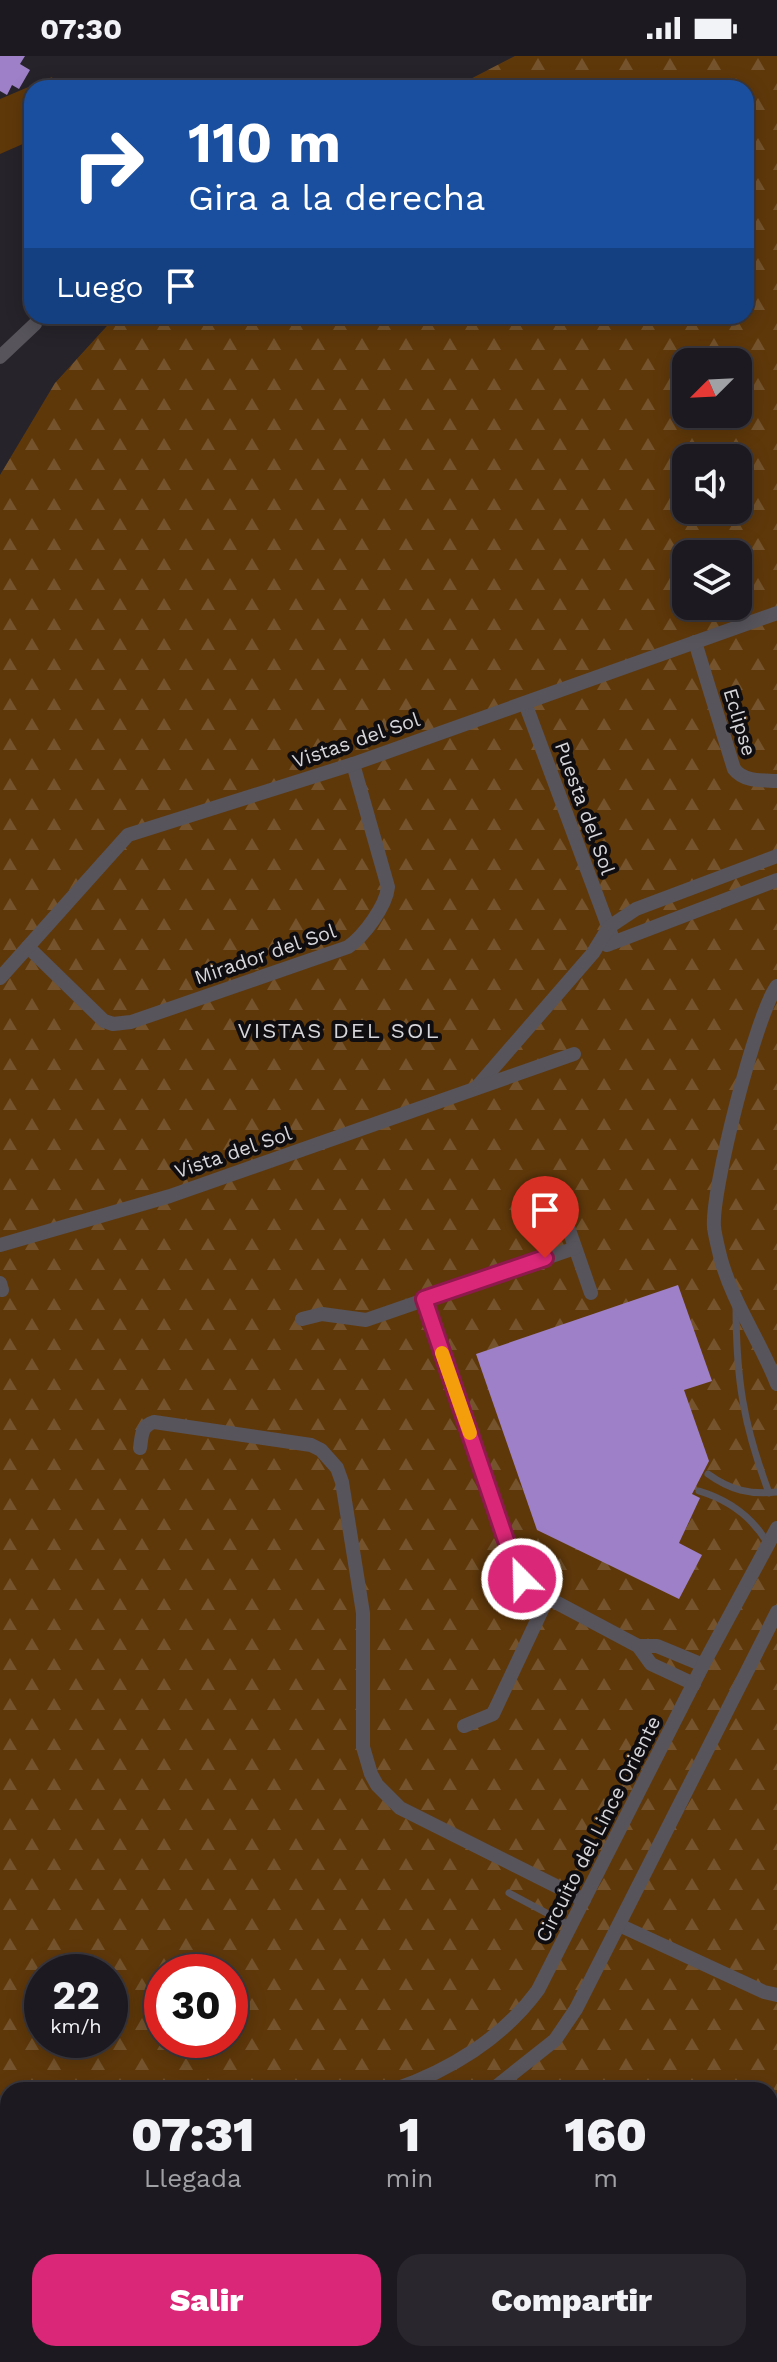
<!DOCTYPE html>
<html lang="es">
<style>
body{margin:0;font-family:"Work Sans",sans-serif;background:#29272d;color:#f1f3f6;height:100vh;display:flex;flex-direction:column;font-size:30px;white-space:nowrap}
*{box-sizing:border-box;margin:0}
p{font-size:26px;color:#a0a1a5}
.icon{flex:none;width:44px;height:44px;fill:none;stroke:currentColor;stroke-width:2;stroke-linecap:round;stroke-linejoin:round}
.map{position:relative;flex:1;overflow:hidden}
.side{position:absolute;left:0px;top:2026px;width:778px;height:280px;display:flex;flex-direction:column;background:#1c1a20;border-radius:24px 24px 0 0;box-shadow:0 4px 20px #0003,0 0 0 2px #3a383e}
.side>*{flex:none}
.hud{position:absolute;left:24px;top:24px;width:730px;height:244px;border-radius:24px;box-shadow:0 4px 20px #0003,0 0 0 2px #3a383e;background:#1a4fa0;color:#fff;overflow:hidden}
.needle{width:52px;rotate:246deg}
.controls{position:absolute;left:672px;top:292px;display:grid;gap:16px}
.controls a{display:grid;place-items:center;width:80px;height:80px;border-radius:16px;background:#1c1a20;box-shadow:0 4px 20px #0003,0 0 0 2px #3a383e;font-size:40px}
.speed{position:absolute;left:24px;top:1898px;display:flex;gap:16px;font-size:40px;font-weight:700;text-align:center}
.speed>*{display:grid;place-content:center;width:104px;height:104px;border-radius:50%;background:#1c1a20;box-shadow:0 4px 20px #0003,0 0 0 2px #3a383e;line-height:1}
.speed small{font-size:20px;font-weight:400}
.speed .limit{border:12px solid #d22;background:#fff;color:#111}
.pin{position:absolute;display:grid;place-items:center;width:68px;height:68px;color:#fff;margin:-82px -34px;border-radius:50% 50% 50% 0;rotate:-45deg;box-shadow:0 0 8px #0007}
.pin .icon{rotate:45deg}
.me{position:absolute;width:88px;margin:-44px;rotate:337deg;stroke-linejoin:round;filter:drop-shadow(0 0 6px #0008)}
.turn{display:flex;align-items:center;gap:28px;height:168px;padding:0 32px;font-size:36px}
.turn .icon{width:104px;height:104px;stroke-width:2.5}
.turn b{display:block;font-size:56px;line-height:68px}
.then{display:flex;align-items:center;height:76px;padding:0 32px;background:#0003;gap:16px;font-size:30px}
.eta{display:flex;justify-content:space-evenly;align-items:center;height:136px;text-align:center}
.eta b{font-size:48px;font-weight:800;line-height:56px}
.primary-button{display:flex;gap:16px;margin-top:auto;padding:16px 32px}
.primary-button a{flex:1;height:92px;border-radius:24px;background:#db2777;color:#fff;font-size:32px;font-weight:800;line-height:92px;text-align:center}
.primary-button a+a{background:#29272d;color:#f1f3f6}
.status{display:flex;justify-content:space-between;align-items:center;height:56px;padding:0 40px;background:#1c1a20;direction:ltr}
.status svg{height:22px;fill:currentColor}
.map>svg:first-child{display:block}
</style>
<div class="status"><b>07:30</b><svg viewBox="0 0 49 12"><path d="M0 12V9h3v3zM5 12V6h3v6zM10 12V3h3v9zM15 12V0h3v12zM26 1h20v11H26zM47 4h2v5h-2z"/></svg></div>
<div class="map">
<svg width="777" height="2306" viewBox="0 0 777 2306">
<defs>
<pattern id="forest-firs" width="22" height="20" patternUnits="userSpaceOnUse" patternTransform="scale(2)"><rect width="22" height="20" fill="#5f380a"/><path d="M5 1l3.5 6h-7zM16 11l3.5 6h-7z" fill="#75542d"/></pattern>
</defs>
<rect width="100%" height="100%" fill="#26232a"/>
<polygon fill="#5f380a" points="52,21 57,32 32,32 32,84 0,98 0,43"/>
<path fill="url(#forest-firs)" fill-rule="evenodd" d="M515,0h262v2306h-777v-1887l55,-92 61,-67h630v-228h-293zM686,306h52v52h-52zM686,402h52v52h-52zM686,498h52v52h-52zM42,1916h68v68h-68zM162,1916h68v68h-68zM8,2034h762v264h-762z"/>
<g fill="#9d80c7">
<polygon points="0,0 25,0 20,8 30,14 19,33 12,29 7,39 0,35"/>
<polygon points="678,1229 712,1325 684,1334 709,1405 692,1438 700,1442 679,1487 702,1499 679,1543 537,1474 476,1298"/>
</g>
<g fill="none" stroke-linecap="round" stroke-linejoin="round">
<g stroke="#57545c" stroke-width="7">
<path d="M736,1249c0,73 7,119 33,188"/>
<path d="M708,1418c22,16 42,21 69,18"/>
<path d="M699,1435c30,9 53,25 69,53"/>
<polyline points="509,1837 571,1870"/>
</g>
<g stroke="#57545c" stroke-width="14">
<polyline points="0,301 35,268"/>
<path d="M695,586l39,127c10,13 28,11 43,12"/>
<polyline points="525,647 614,886"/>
<polyline points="607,889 777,824"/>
<path d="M28,891l76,74 9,3 18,-2 217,-75c16,-11 38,-41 40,-60l-35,-123"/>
<polyline points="0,922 128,779 353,708 777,557"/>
<path d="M777,930c-21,28 -66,205 -63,241 1,9 4,20 6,29 12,46 40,84 57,128"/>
<polyline points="476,1032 593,897 609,871 636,853 777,800"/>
<polyline points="560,1148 591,1237"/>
<polyline points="0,1189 170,1140 574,998"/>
<polyline points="0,1227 2,1234"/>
<polyline points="424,1243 513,1505 522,1523 531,1533 638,1590 651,1608 694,1628"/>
<polyline points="302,1263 322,1258 366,1264 575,1192"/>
<path d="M140,1392c2,-13 1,-22 14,-26l157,23 10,5 16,18 5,14 21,131v134l8,27 6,11 23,23 184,92"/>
<polyline points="638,1590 657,1590 703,1609"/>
<polyline points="464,1670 493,1658 548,1541"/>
<polyline points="619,1869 764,1936 777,1939"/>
<path d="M393,2034c56,-19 110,-52 145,-100l165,-325 74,-137"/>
<polyline points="492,2034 555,1984 576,1953 777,1556"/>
<polyline points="0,2072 8,2072"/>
<polyline points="0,2117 8,2116"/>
<polyline points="761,2298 765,2306"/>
<polyline points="404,2306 425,2298"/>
</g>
</g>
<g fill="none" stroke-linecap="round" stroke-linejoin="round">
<g stroke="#8e194d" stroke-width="20">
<polyline id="route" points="522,1523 513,1505 424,1243 545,1202"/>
</g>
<use href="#route" stroke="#db2777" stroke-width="14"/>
<polyline stroke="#f59e0b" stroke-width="14" points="442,1297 470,1377"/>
</g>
<g text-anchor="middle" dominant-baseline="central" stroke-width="8" stroke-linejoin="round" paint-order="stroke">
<g font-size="20" fill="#d6d5d9" stroke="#0f0d10">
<text transform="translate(740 666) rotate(73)">Eclipse</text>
<text transform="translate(356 684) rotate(-19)">Vistas del Sol</text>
<text transform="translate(585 752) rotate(70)">Puesta del Sol</text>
<text transform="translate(265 898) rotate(-19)">Mirador del Sol</text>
<text transform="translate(233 1096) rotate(-19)">Vista del Sol</text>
<text transform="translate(598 1773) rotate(-63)">Circuito del Lince Oriente</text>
</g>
<g font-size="22" letter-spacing="2" fill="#d6d5d9" stroke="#0f0d10">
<text x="339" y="974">VISTAS DEL SOL</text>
</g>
</g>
</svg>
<div class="controls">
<a><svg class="needle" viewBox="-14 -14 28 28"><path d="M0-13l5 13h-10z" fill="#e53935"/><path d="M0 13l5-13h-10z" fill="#a0a1a5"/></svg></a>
<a><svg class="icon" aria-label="sound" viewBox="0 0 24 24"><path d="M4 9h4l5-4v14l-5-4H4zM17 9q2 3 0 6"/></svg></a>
<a><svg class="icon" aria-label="layers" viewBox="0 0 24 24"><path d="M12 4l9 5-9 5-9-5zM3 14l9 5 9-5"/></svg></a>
</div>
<div class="speed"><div>22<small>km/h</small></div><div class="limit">30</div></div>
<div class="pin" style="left:545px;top:1202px;background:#d93025"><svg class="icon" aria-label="arrive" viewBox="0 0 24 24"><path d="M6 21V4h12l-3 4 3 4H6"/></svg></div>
<svg class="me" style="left:522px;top:1523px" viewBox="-20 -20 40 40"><circle r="17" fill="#db2777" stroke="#fff" stroke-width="3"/><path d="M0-11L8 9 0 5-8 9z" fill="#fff"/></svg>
<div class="hud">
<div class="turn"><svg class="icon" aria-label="right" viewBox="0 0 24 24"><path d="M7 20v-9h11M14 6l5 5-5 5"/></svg><div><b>110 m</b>Gira a la derecha</div></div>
<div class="then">Luego<svg class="icon" aria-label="arrive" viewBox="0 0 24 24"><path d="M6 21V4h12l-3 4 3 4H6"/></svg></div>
</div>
<section class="side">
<div class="eta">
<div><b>07:31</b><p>Llegada</p></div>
<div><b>1</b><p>min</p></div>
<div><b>160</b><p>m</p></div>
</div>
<div class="primary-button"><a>Salir</a><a>Compartir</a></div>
</section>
</div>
